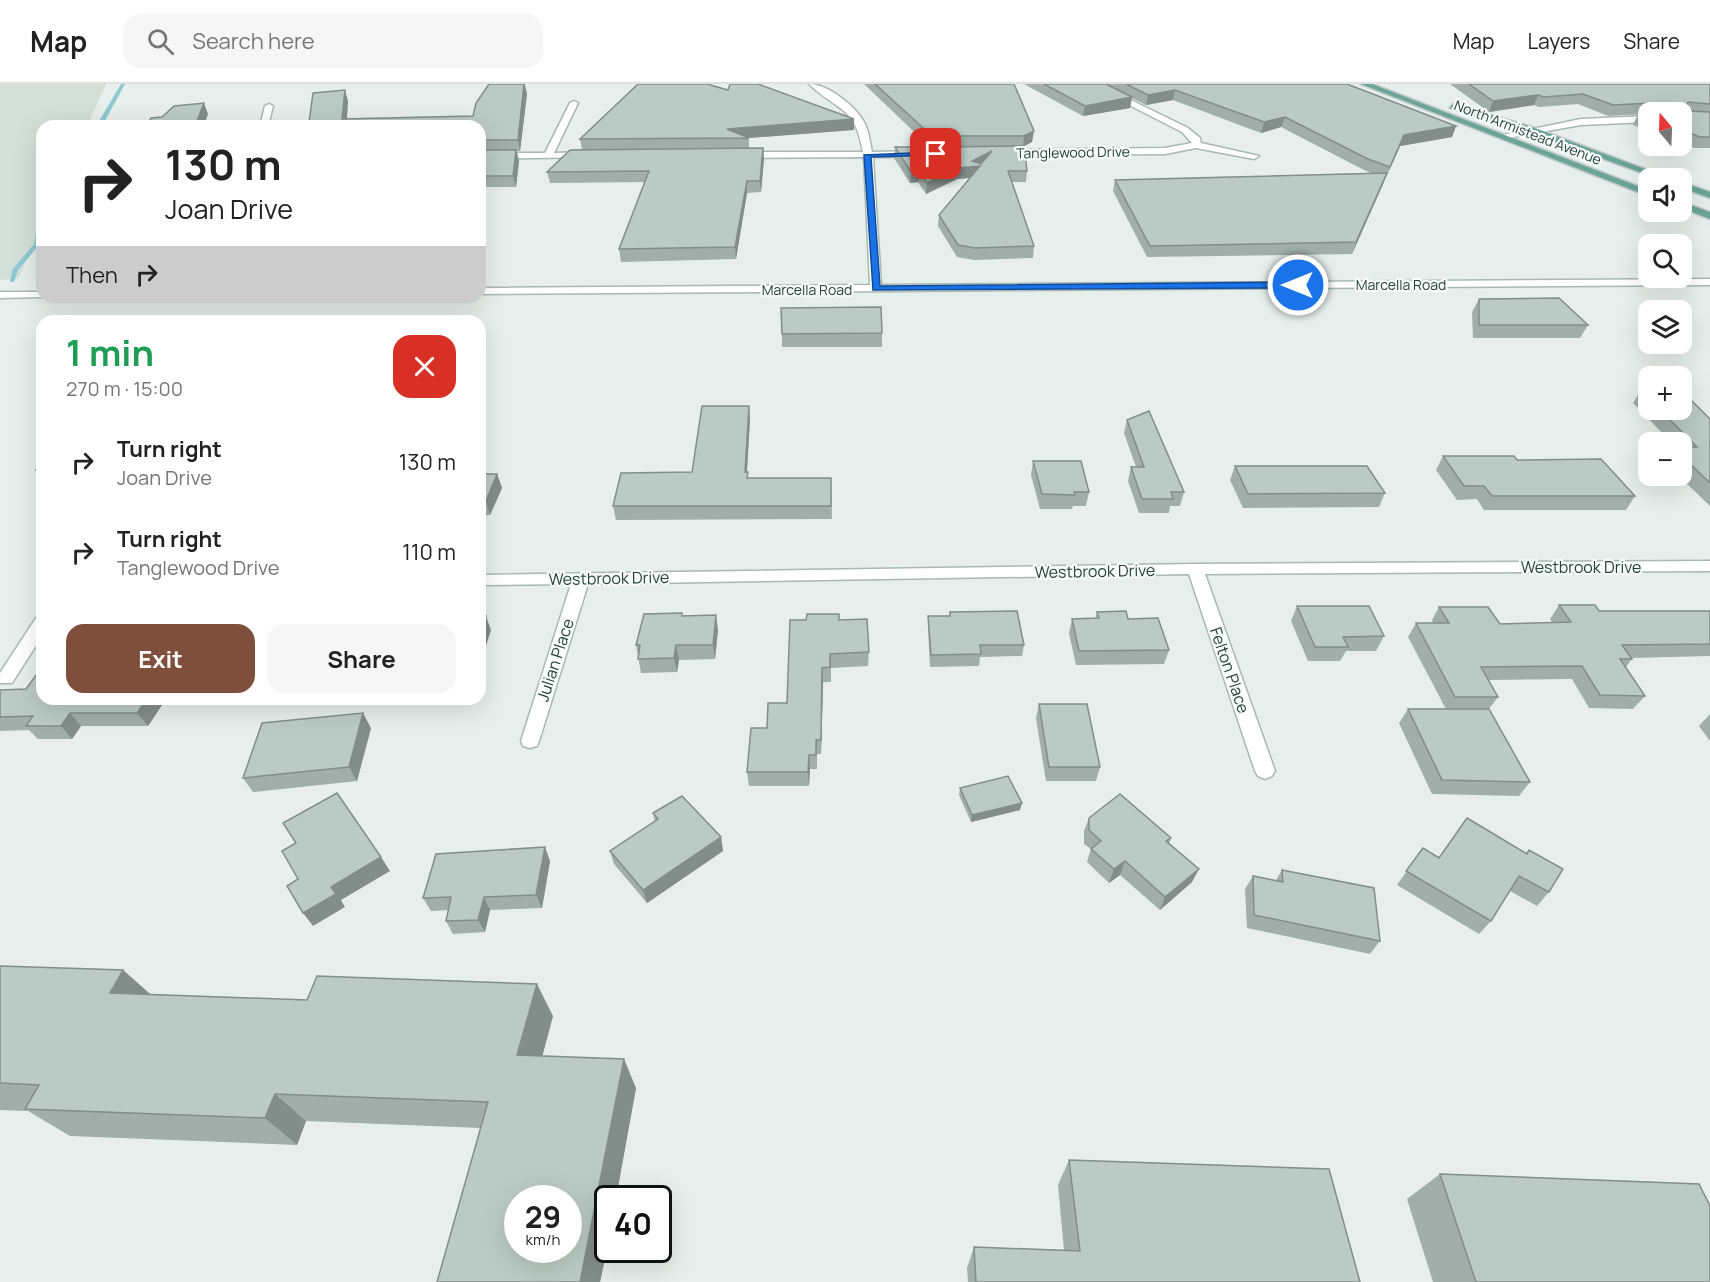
<!DOCTYPE html>
<meta charset="utf-8">
<style>
body{margin:0;font-family:Manrope,sans-serif;background:#f6f6f6;color:#222;height:100vh;display:flex;flex-direction:column;font-size:22px;white-space:nowrap}
*{box-sizing:border-box;margin:0}
p{font-size:20px;color:#767676}
.icon{flex:none;width:33px;height:33px;fill:none;stroke:currentColor;stroke-width:2;stroke-linecap:round;stroke-linejoin:round}
.map{position:relative;flex:1;overflow:hidden}
.panel{position:absolute;left:36px;top:231px;width:450px;height:390px;display:flex;flex-direction:column;background:#fff;border-radius:18px;box-shadow:0 6px 24px #0002}
.panel>*{flex:none}
.guide{position:absolute;left:36px;top:36px;width:450px;height:183px;border-radius:18px;box-shadow:0 6px 24px #0002;background:#fff;color:#222;overflow:hidden}
.needle{width:39px;rotate:341deg}
.buttons{position:absolute;left:1638px;top:18px;display:grid;gap:12px}
.buttons a{display:grid;place-items:center;width:54px;height:54px;border-radius:12px;background:#fff;box-shadow:0 6px 24px #0002;font-size:30px}
.speed{position:absolute;left:504px;top:1101px;display:flex;gap:12px;font-size:30px;font-weight:700;text-align:center}
.speed>*{display:grid;place-content:center;width:78px;height:78px;border-radius:50%;background:#fff;box-shadow:0 6px 24px #0002;line-height:1}
.speed small{font-size:15px;font-weight:400}
.speed .limit{border:3px solid #111;border-radius:9px;background:#fff;color:#111}
.pin{position:absolute;display:grid;place-items:center;width:51px;height:51px;color:#fff;margin:-26px;border-radius:12px;box-shadow:0 3px 9px #0006}
.me{position:absolute;width:66px;margin:-33px;rotate:270deg;stroke-linejoin:round;filter:drop-shadow(0 0 4px #0008)}
.turn{display:flex;align-items:center;gap:21px;height:126px;padding:0 30px;font-size:27px}
.turn .icon{width:78px;height:78px;stroke-width:2.5}
.turn b{display:block;font-size:42px;line-height:51px}
.then{display:flex;align-items:center;height:57px;padding:0 30px;background:#0003;gap:12px;font-size:22px}
.round{display:grid;place-items:center;flex:none;width:63px;height:63px;border-radius:18px;background:#f6f6f6}
.overview{display:flex;align-items:center;justify-content:space-between;height:102px;padding:0 30px}
h1{font-size:36px;font-weight:700;line-height:45px;color:#1e9e55}
.action{display:flex;gap:12px;margin-top:auto;padding:12px 30px}
.action a{flex:1;height:69px;border-radius:18px;background:#804e3d;color:#fff;font-size:24px;font-weight:700;line-height:69px;text-align:center}
.action a+a{background:#f6f6f6;color:#222}
ul{padding:0;list-style:none}
li{display:flex;align-items:center;gap:18px;height:90px;padding:0 30px}
li div{flex:1}
li b{display:block;font-size:22px}
li em{font-style:normal}
header{display:flex;align-items:center;gap:36px;box-sizing:border-box;height:84px;padding:0 30px;background:#fff;border-bottom:2px solid #e0e0e0}
header strong{font-size:28px}
nav{display:flex;gap:33px;margin-inline-start:auto;font-size:21px}
.search{width:420px;height:54px;background:#f6f6f6;display:flex;align-items:center;gap:15px;box-sizing:border-box;padding:0 21px;border-radius:18px;color:#767676;font-size:22px}
.map>svg:first-child{display:block}
</style>
<header>
<strong>Map</strong>
<div class="search"><svg class="icon" aria-label="search" viewBox="0 0 24 24"><circle cx="10" cy="10" r="6"/><path d="M15 15l6 6"/></svg>Search here</div>
<nav><a>Map</a><a>Layers</a><a>Share</a></nav>
</header>
<div class="map">
<svg width="1710" height="1198" viewBox="0 0 1710 1198">
<rect width="100%" height="100%" fill="#e6efeb"/>
<polygon fill="#d4dfda" points="0,0 106,0 87,42 42,42 42,142 18,195 0,196"/>
<g fill="none" stroke-linecap="round" stroke-linejoin="round">
<g fill="#8ec9d4" fill-rule="evenodd">
<polygon points="121,0 125,0 102,42 96,42"/>
<polygon points="42,127 40,160 18,186 14,198 10,198 12,186 34,160 39,129"/>
</g>
<g stroke="#a8b8b2" stroke-width="3">
<g id="minor">
<path d="M809,0c19,0 48,23 56,40 4,9 5,18 7,28l46,-1 5,3 -5,3h-45l8,128 829,-6v6l-1230,9v-6l390,-3 -6,-128 -123,1 -5,-3 5,-3h122c-8,-47 -25,-40 -54,-68z"/>
<polygon points="1088,0 1098,0 1188,44 1200,54 1201,59 1259,72 1254,75 1196,64 1165,70 999,71 997,69 1002,66 1165,64 1192,59 1182,48"/>
<polygon points="574,17 578,19 554,69 588,68 591,69 591,73 480,75 480,69 545,69 570,19"/>
<polygon points="269,20 273,22 268,42 260,42 265,22"/>
<polygon points="1648,32 1648,38 1581,41 1502,55 1498,52 1581,35"/>
<polygon points="0,208 42,208 42,213 46,213 0,214"/>
<polygon points="1710,477 1710,487 1205,490 1275,687 1272,692 1265,695 1258,692 1255,687 1189,490 588,500 539,657 537,662 530,664 523,662 521,657 571,500 480,501 480,491 1195,480"/>
<polygon points="42,532 42,552 12,599 0,599 0,589 36,534"/>
</g>
</g>
<g stroke="#c2cac8" stroke-width="3">
<g id="major">
<polygon points="1361,0 1372,0 1648,106 1648,112"/>
<polygon points="1453,20 1535,44 1669,94 1656,94 1529,48 1450,24"/>
<polygon points="1682,98 1710,108 1710,114 1682,104"/>
<polygon points="1682,118 1710,128 1710,135 1682,124"/>
</g>
</g>
<use href="#minor" fill="#fff" fill-rule="evenodd"/>
<use href="#major" fill="#6aa596" fill-rule="evenodd"/>
</g>
<g fill="#a1aea9" fill-rule="evenodd">
<polygon points="525,0 527,10 520,67 517,67 519,77 516,103 480,103 480,42 304,42 348,17 347,35 473,32"/>
<path d="M864,0h150l18,58 -8,4 3,25 -1,11h-14l22,64 -1,12 -59,2 -17,-3 -19,-31 1,-11 31,-37 -13,1 -31,15 -8,-12 -8,1 -16,-25 1,-11h35zM933,63h10l-1,4z"/>
<polygon points="1024,0 1347,0 1456,42 1452,53 1400,62 1352,170 1147,173 1113,107 1115,96 1371,89 1364,86 1281,43 1261,49 1173,16 1146,21 1132,14 1130,24 1083,32"/>
<polygon points="1450,0 1710,0 1710,64 1694,64 1682,59 1682,28 1648,28 1648,47 1633,41 1638,30 1644,30 1608,32 1578,20 1539,23 1534,21 1489,28"/>
<polygon points="854,46 749,54 749,64 763,64 764,75 761,108 747,109 736,175 621,178 619,165 645,98 550,99 547,88 582,65 580,55"/>
<polygon points="1479,215 1588,241 1580,254 1473,254 1472,228"/>
<polygon points="882,249 882,263 782,263 782,250"/>
<polygon points="1641,306 1648,306 1648,326 1682,326 1710,335 1710,422 1679,392 1682,392 1682,358 1671,358 1633,319"/>
<polygon points="749,322 750,335 747,388 748,388 748,394 831,394 832,435 616,436 613,422 692,388"/>
<polygon points="1127,336 1184,408 1180,422 1170,422 1169,429 1139,429 1128,397 1131,383 1136,383 1124,349"/>
<polygon points="1443,372 1517,376 1635,412 1626,426 1484,426 1477,415 1457,416 1436,386"/>
<polygon points="1033,377 1089,408 1086,422 1073,422 1072,425 1040,425 1031,391"/>
<polygon points="42,379 42,395 36,386"/>
<polygon points="1235,382 1385,409 1379,423 1243,424 1230,396"/>
<polygon points="480,390 497,390 502,404 490,431 480,432"/>
<polygon points="1559,521 1599,527 1710,527 1710,572 1632,574 1632,575 1626,583 1645,612 1633,625 1589,624 1572,595 1488,596 1498,613 1489,625 1530,698 1519,712 1432,710 1399,639 1408,625 1446,625 1408,553 1416,539 1433,539 1432,536 1439,523 1500,540 1553,539 1550,535"/>
<polygon points="1297,522 1384,552 1376,567 1346,567 1340,577 1308,577 1291,537"/>
<polygon points="950,528 1024,561 1022,572 980,573 979,582 930,583 928,544 928,532 949,532"/>
<polygon points="1097,528 1128,535 1169,566 1164,580 1076,581 1069,549 1072,535 1095,535"/>
<polygon points="682,532 718,546 715,575 679,576 677,588 641,589 636,561"/>
<polygon points="839,536 869,568 868,582 831,584 831,598 823,598 821,670 817,670 817,685 810,685 809,702 749,702 747,688 767,644 787,619"/>
<polygon points="0,606 166,615 148,642 81,642 72,655 38,655 29,646 0,647"/>
<polygon points="1039,620 1100,683 1096,697 1046,697 1036,634"/>
<polygon points="1710,630 1710,657 1699,642"/>
<polygon points="371,644 357,697 253,708 243,694"/>
<polygon points="960,704 1020,726 971,738 959,711"/>
<polygon points="653,729 721,753 723,767 647,819 614,780 610,767 655,738"/>
<polygon points="1089,734 1171,754 1169,760 1192,798 1160,826 1120,791 1109,799 1087,778 1091,765 1084,760 1084,747"/>
<polygon points="1467,734 1526,769 1529,766 1549,808 1537,822 1510,807 1491,837 1479,850 1397,801 1423,764 1439,773"/>
<polygon points="550,777 542,824 490,826 485,848 453,850 446,837 448,826 431,827 423,814"/>
<polygon points="1282,786 1380,857 1370,870 1247,844 1245,805 1253,792 1276,796"/>
<polygon points="0,882 123,886 150,910 553,932 542,972 636,1004 616,1114 608,1114 608,1160 600,1198 437,1198 481,1044 306,1037 297,1061 70,1052 28,1027 0,1026"/>
<polygon points="1069,1076 1360,1198 968,1198 967,1184 974,1163 1064,1166 1058,1101"/>
<polygon points="1440,1090 1710,1198 1433,1198 1407,1115"/>
</g>
<g fill="#838d89">
<polygon points="524,0 527,10 520,67 518,56"/>
<polygon points="345,6 348,17 346,42 342,35"/>
<polygon points="1175,6 1173,16 1146,21 1148,11"/>
<polygon points="1538,11 1534,21 1489,28 1493,17"/>
<polygon points="1132,13 1130,24 1083,32 1085,22"/>
<polygon points="204,19 208,30 204,42 195,42"/>
<polygon points="1285,33 1281,43 1261,49 1264,38"/>
<polygon points="854,35 854,46 749,54 727,45"/>
<polygon points="1456,42 1452,53 1400,62 1386,94 1404,51"/>
<polygon points="1034,47 1032,58 1023,63 1024,52"/>
<polygon points="763,64 764,75 761,108 760,97"/>
<polygon points="516,66 519,77 516,103 513,92"/>
<polygon points="992,67 979,93 957,95 926,110 927,99"/>
<polygon points="919,87 918,98 910,99 911,88"/>
<polygon points="1387,89 1383,100 1352,170 1356,158"/>
<polygon points="747,97 747,109 736,175 735,163"/>
<polygon points="749,322 750,335 746,402 745,388"/>
<polygon points="497,390 502,404 490,431 486,417"/>
<polygon points="716,531 718,546 715,575 713,561"/>
<polygon points="486,532 491,546 480,581 480,550"/>
<polygon points="676,561 679,576 677,588 674,574"/>
<polygon points="822,584 823,598 821,670 821,656"/>
<polygon points="147,615 166,615 148,642 137,629"/>
<polygon points="70,629 81,642 72,655 61,642"/>
<polygon points="363,629 371,644 357,697 349,683"/>
<polygon points="809,671 810,685 809,702 808,688"/>
<polygon points="1022,719 1020,726 971,738 972,731"/>
<polygon points="721,753 723,767 647,819 643,806"/>
<polygon points="545,763 550,777 542,824 536,811"/>
<polygon points="381,773 390,787 341,816 345,823 313,842 303,829 331,803"/>
<polygon points="1125,777 1120,791 1109,799 1114,785"/>
<polygon points="1199,785 1192,798 1160,826 1165,813"/>
<polygon points="484,813 490,826 485,848 478,836"/>
<polygon points="123,886 159,918 110,909"/>
<polygon points="537,900 553,932 535,1000 517,971"/>
<polygon points="624,975 636,1004 616,1114 608,1114 608,1160 600,1198 580,1198"/>
<polygon points="275,1010 306,1037 297,1061 265,1034"/>
</g>
<g fill="#bbcac4" stroke="#838d89" stroke-width="1.5" fill-rule="evenodd">
<polygon points="489,0 524,0 518,56 480,56 480,42 304,42 309,38 313,9 345,6 342,35 473,32 476,19"/>
<polygon points="638,0 707,0 728,6 730,0 758,0 854,35 727,45 749,54 580,55"/>
<polygon points="875,0 1014,0 1034,47 1024,52 932,52"/>
<polygon points="1044,0 1106,0 1132,13 1085,22"/>
<polygon points="1126,0 1347,0 1456,42 1404,51 1390,83 1368,75 1285,33 1264,38 1175,6 1148,11"/>
<polygon points="1469,0 1710,0 1710,20 1688,18 1686,27 1710,28 1710,53 1700,53 1682,46 1682,28 1655,28 1653,19 1613,21 1583,10 1544,13 1538,11 1493,17"/>
<polygon points="204,19 195,42 147,42 151,34 162,33 174,22"/>
<polygon points="1638,30 1648,30 1648,34"/>
<path d="M1024,62l3,25h-19l26,75 -59,2 -17,-3 -19,-30 41,-49 -22,2 -31,15 -8,-12 -8,1 -16,-25h37l17,6 -6,-6zM992,67l-11,13 -9,-3z"/>
<polygon points="763,64 760,97 747,97 735,163 619,165 649,87 547,88 570,66"/>
<polygon points="480,66 516,66 513,92 480,92"/>
<polygon points="1387,89 1356,158 1150,162 1115,96"/>
<polygon points="1559,214 1588,241 1479,241 1479,215"/>
<polygon points="881,223 882,249 782,250 781,224"/>
<polygon points="1641,306 1648,306 1648,314"/>
<polygon points="1682,307 1710,335 1710,399 1682,372 1682,363 1697,363 1660,326 1682,326"/>
<polygon points="702,322 749,322 745,388 748,388 747,394 831,394 831,422 613,422 621,389 692,388"/>
<polygon points="1149,327 1184,408 1171,408 1173,415 1142,415 1131,383 1144,383 1127,336"/>
<polygon points="1443,372 1514,372 1517,376 1601,375 1635,412 1492,412 1484,402 1464,402"/>
<polygon points="1033,377 1081,377 1089,408 1074,408 1075,411 1042,410"/>
<polygon points="42,379 42,386 36,386"/>
<polygon points="1235,382 1367,382 1385,409 1248,410"/>
<polygon points="480,390 497,390 486,417 480,417"/>
<polygon points="1559,521 1595,521 1599,527 1710,527 1710,560 1622,561 1632,575 1620,575 1645,612 1600,611 1582,582 1481,583 1498,613 1455,613 1416,539 1449,539 1439,523 1488,523 1500,540 1571,538"/>
<polygon points="1297,522 1369,522 1384,552 1343,553 1348,563 1315,563"/>
<polygon points="1017,527 1024,561 980,561 981,570 931,571 928,532 950,532 950,528"/>
<polygon points="1126,527 1128,535 1158,534 1169,566 1079,567 1072,535 1099,534 1097,528"/>
<polygon points="682,529 682,532 716,531 713,561 676,561 674,574 638,575 640,561 636,561 644,530"/>
<polygon points="807,530 839,530 839,536 867,535 869,568 830,570 830,583 822,584 821,656 816,656 816,671 809,671 808,688 747,688 751,644 767,644 768,619 787,619 790,536 806,536"/>
<polygon points="480,532 486,532 480,550"/>
<polygon points="37,590 42,590 42,615 147,615 137,629 70,629 61,642 26,642 33,632 0,633 0,606 26,605"/>
<polygon points="1039,620 1087,620 1100,683 1049,683"/>
<polygon points="1408,625 1489,625 1530,698 1442,696"/>
<polygon points="363,629 349,683 243,694 262,639"/>
<polygon points="1008,692 1022,719 972,731 960,704"/>
<polygon points="337,709 381,773 331,803 336,810 303,829 287,802 298,795 282,767 296,759 283,739"/>
<polygon points="1120,710 1171,754 1166,757 1199,785 1165,813 1125,777 1114,785 1091,765 1101,757 1089,746 1089,734"/>
<polygon points="682,712 721,753 643,806 610,767 658,735 653,729"/>
<polygon points="1467,734 1527,770 1529,766 1563,785 1549,808 1519,792 1491,837 1406,787 1423,764 1439,774"/>
<polygon points="545,763 536,811 484,813 478,836 446,837 451,813 423,814 436,770"/>
<polygon points="1282,786 1374,804 1380,857 1254,831 1253,792 1283,798"/>
<path d="M0,882l123,4 -13,23 197,7 10,-24 220,8 -20,71 107,4 -44,223h-143l51,-180 -213,-8 -10,24 -240,-9 14,-24 -39,-2zM518,1114h50v52h-50z"/>
<polygon points="1069,1076 1329,1085 1360,1198 976,1198 974,1163 1080,1167"/>
<polygon points="1440,1090 1699,1100 1710,1122 1710,1198 1476,1198"/>
</g>
<polygon fill="#1a73e8" stroke="#114b97" stroke-width="1.5" points="936,68 939,71 871,73 880,202 1298,198 1302,201 1298,204 873,206 864,71"/>
<g text-anchor="middle" dominant-baseline="central" stroke-width="4.5" stroke-linejoin="round" paint-order="stroke">
<g font-size="14" fill="#24423a" stroke="#f7fbf9">
<text transform="translate(1528 48) rotate(21)">North Armistead Avenue</text>
<text transform="translate(1073 68) rotate(-1)">Tanglewood Drive</text>
<text x="1401" y="200">Marcella Road</text>
<text x="807" y="205">Marcella Road</text>
</g>
<g font-size="16" fill="#24423a" stroke="#f7fbf9">
<text x="1581" y="483">Westbrook Drive</text>
<text transform="translate(1095 487) rotate(-1)">Westbrook Drive</text>
<text transform="translate(609 494) rotate(-1)">Westbrook Drive</text>
<text transform="translate(555 576) rotate(-72)">Julian Place</text>
<text transform="translate(1230 586) rotate(71)">Felton Place</text>
</g>
</g>
</svg>
<div class="buttons">
<a><svg class="needle" viewBox="-14 -14 28 28"><path d="M0-13l5 13h-10z" fill="#e53935"/><path d="M0 13l5-13h-10z" fill="#767676"/></svg></a>
<a><svg class="icon" aria-label="sound" viewBox="0 0 24 24"><path d="M4 9h4l5-4v14l-5-4H4zM17 9q2 3 0 6"/></svg></a>
<a><svg class="icon" aria-label="search" viewBox="0 0 24 24"><circle cx="10" cy="10" r="6"/><path d="M15 15l6 6"/></svg></a>
<a><svg class="icon" aria-label="layers" viewBox="0 0 24 24"><path d="M12 4l9 5-9 5-9-5zM3 14l9 5 9-5"/></svg></a>
<a>+</a>
<a>−</a>
</div>
<div class="speed"><div>29<small>km/h</small></div><div class="limit">40</div></div>
<div class="pin" style="left:936px;top:70px;background:#d93025"><svg class="icon" aria-label="arrive" viewBox="0 0 24 24"><path d="M6 21V4h12l-3 4 3 4H6"/></svg></div>
<svg class="me" style="left:1298px;top:201px" viewBox="-20 -20 40 40"><circle r="17" fill="#1a73e8" stroke="#fff" stroke-width="3"/><path d="M0-11L8 9 0 5-8 9z" fill="#fff"/></svg>
<div class="guide">
<div class="turn"><svg class="icon" aria-label="right" viewBox="0 0 24 24"><path d="M7 20v-9h11M14 6l5 5-5 5"/></svg><div><b>130 m</b>Joan Drive</div></div>
<div class="then">Then<svg class="icon" aria-label="right" viewBox="0 0 24 24"><path d="M7 20v-9h11M14 6l5 5-5 5"/></svg></div>
</div>
<section class="panel">
<div class="overview"><div><h1>1 min</h1><p>270 m · 15:00</p></div><a class="round" style="background:#d93025;color:#fff"><svg class="icon" aria-label="close" viewBox="0 0 24 24"><path d="M6 6l12 12M18 6L6 18"/></svg></a></div>
<ul>
<li><svg class="icon" aria-label="right" viewBox="0 0 24 24"><path d="M7 20v-9h11M14 6l5 5-5 5"/></svg><div><b>Turn right</b><p>Joan Drive</p></div><em>130 m</em></li>
<li><svg class="icon" aria-label="right" viewBox="0 0 24 24"><path d="M7 20v-9h11M14 6l5 5-5 5"/></svg><div><b>Turn right</b><p>Tanglewood Drive</p></div><em>110 m</em></li>
</ul>
<div class="action"><a>Exit</a><a>Share</a></div>
</section>
</div>
